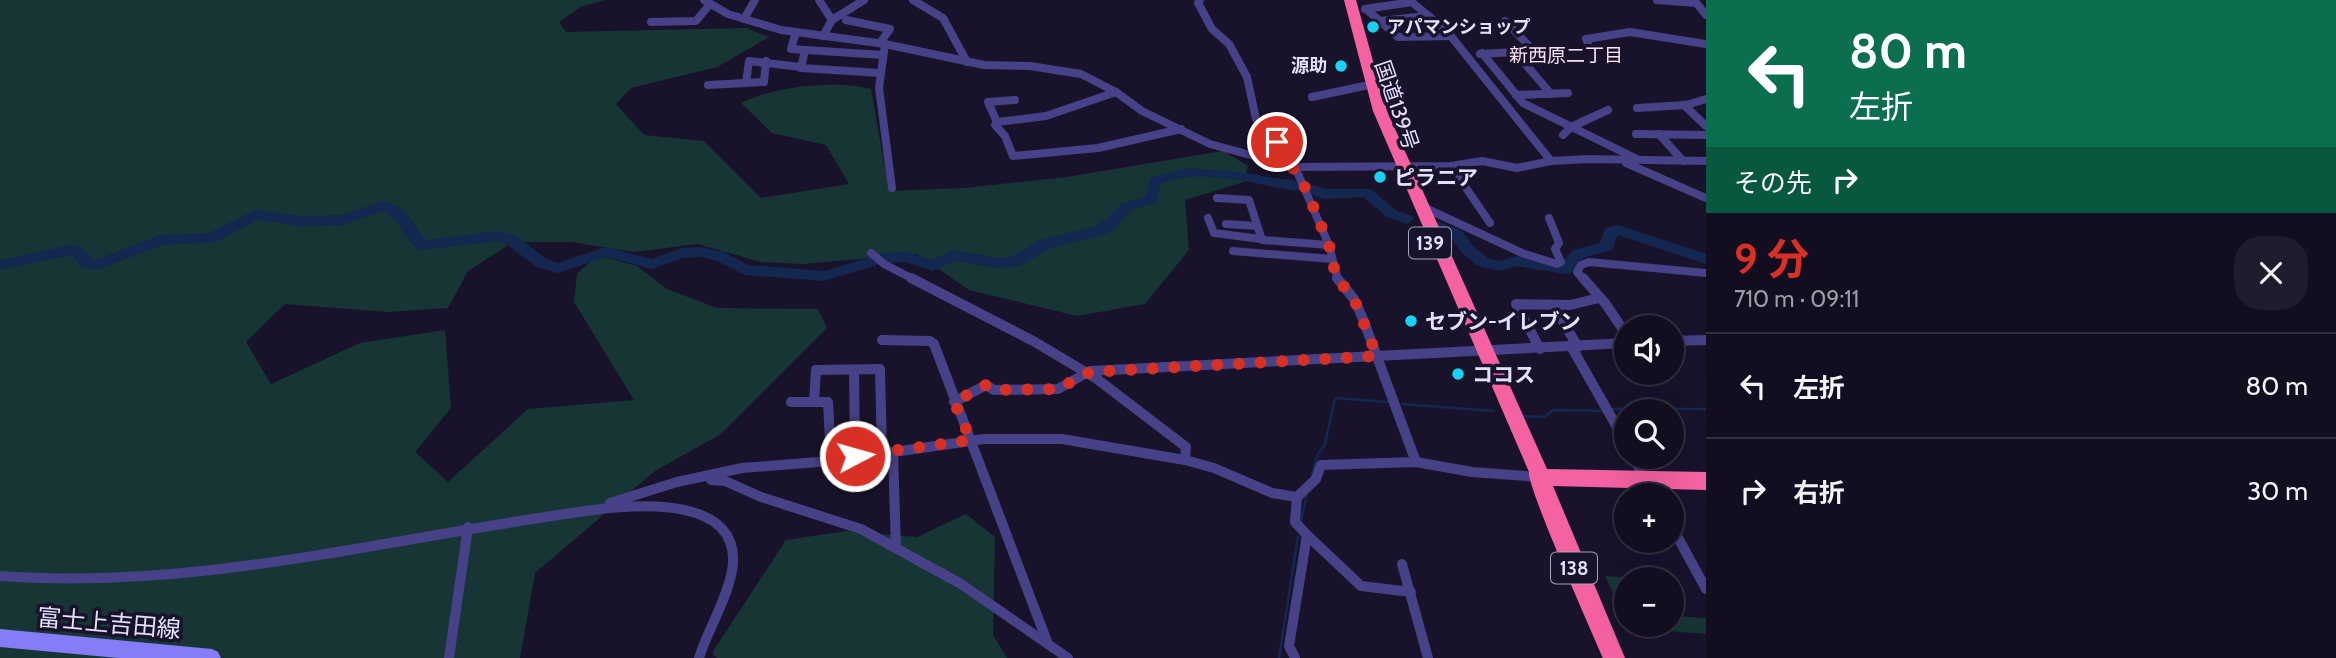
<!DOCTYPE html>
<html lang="ja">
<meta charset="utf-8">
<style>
body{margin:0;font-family:Cabin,"Noto Sans JP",sans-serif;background:#1f1c2d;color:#f1f3f6;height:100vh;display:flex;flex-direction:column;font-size:26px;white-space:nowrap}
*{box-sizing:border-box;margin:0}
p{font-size:23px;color:#9c9ca5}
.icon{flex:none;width:38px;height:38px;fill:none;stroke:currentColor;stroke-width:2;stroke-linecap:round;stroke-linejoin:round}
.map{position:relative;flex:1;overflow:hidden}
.panel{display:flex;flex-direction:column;background:#120e20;width:630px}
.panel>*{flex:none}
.hud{background:#0b6e4f;color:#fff;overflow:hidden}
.controls{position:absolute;left:1614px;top:315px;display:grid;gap:14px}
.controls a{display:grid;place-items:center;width:70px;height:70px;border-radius:50%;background:#120e20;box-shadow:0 7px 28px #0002,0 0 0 2px #312e3e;font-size:35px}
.pin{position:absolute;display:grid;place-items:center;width:60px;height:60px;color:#fff;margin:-30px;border:4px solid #fff;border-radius:50%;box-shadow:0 2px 7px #0007}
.me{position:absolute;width:77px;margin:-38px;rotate:84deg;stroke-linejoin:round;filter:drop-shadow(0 0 5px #0008)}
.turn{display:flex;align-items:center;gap:24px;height:147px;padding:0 28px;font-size:32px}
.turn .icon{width:91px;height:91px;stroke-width:2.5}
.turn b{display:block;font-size:49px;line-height:60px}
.then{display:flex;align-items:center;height:66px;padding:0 28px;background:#0003;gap:14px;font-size:26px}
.round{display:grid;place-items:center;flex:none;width:74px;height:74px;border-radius:28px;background:#1f1c2d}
.summary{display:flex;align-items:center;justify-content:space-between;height:119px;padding:0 28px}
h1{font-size:42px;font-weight:700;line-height:52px;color:#d93025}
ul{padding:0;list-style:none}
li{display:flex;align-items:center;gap:21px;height:105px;padding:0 28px;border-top:2px solid #312e3e}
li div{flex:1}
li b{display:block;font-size:26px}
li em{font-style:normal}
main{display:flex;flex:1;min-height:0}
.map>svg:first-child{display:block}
</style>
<main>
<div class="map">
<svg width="1706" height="658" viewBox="0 0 1706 658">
<rect width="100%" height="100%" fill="#18132b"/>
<g fill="#173535">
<path d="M0,0h605l-24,7 -22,15 7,10 180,-4 23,9 -52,30 -86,21 -15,16 28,31 60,6 57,57 88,-14 -23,-39 -54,-12 -31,-30c34,-17 94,-23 130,-14l18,102 75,-3 103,-11 156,-26 25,15 -4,16 -59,18 4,50 -44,54 -68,12 -108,-26 -52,-36 -114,10 -42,-2 -64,-18 -63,8 -63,-10h-58l-45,29 -20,37 -60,4 -103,-8 -39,38 25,42 89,-41 85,-13 6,78 -36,44 33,30 80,-73 106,-9 -60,-98 3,-28 20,-19 40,11 30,23 50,19 101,1 9,19 -106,106 -66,37 -120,102 -15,85h-520z"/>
<polygon points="966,514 995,537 993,635 1007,658 717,658 712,653 786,540 846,531 917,537"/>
<polygon points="1605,576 1652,579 1626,579 1626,620"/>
<polygon points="1671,605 1677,616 1706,618 1706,634 1629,628 1628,625 1671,625"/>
</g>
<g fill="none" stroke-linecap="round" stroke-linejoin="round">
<g stroke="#132750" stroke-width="2.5">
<polyline points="1402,404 1494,411"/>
<polyline points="1611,409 1706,409"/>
<polyline points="1521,416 1545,417 1553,410 1605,411"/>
<polyline points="1312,476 1317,456 1325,444 1335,398 1389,402"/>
<polyline points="1301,521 1307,494"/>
<polyline points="1279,658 1298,536"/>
</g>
<g fill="#132750" fill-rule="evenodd">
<path d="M1185,168l39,2 73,11 7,5 -7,5c-42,-6 -95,-25 -136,-7l-4,18 -26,8 -17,19 -9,5 -55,14 -31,18 -21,2 -43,-7 -22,10 -28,-9 -21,1 -60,18 -79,-6 -30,-15 -14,-3 -18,1 -31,11 -46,-12 -48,16 -21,-6 -31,-23 -8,-3 -76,9c-20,-7 -19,-31 -39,-39l-40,14 -41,1 -45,-6 -41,22 -54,3 -65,25 -14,-2 -12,-13 -71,15v-10l71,-15 11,2 10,12 4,1 64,-25 49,-2 46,-23 47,6 40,-1 41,-14 20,8 22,31 74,-9 17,5 31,23 11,4 48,-16 45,12 31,-11 19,-1 23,5 24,13 76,6 60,-18 22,-1 26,8 21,-10 45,8 13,-1 29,-17 56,-14 8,-5 17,-17 25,-8 4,-18z"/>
<polygon points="1313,185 1325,189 1371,189 1397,211 1412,216 1414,219 1407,224 1387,217 1363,197 1324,199 1308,193 1306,190"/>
<polygon points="1439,222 1461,230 1473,246 1488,258 1499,261 1517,256 1562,263 1573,250 1600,243 1605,228 1618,225 1706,254 1706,264 1618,235 1612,250 1583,258 1571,273 1566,274 1517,266 1499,271 1478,266 1463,254 1451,238 1434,231 1432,227"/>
</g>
<g stroke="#474187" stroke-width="8">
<polyline points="704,0 728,14 781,30 885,44 984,65 1030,66 1081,74 1116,92 1142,111 1210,144 1295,167 1451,166 1482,161 1517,168 1551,161 1589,159 1706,161"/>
<polyline points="819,0 832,20 823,36"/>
<polyline points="913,0 943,18 967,62"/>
<polyline points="1200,0 1198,3 1212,29 1229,44 1247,77 1256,119 1277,142 1289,164"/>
<polyline points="1409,0 1446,30 1551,161"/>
<polyline points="1657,0 1696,3"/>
<polyline points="1694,0 1706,15"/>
<polyline points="1365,9 1412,2"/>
<polyline points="1366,9 1398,37 1451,36"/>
<polyline points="744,19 755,0"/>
<polyline points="832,20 864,0"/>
<polyline points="846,20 890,29 880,43"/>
<polyline points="1380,21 1426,16"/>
<polyline points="651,22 696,21 710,4"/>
<polyline points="796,32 791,49 883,55"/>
<polyline points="885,44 879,88 892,188"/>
<polyline points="1589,46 1586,39 1630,32 1706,44"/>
<polyline points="805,50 801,68 881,73"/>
<polyline points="1515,52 1551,94"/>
<polyline points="1482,53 1523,103 1637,159"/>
<polyline points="1480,54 1534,51 1505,21"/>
<polyline points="746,83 749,61 801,67"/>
<polyline points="708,85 764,82 766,61"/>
<polyline points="1516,95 1568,93"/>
<polyline points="1312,97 1364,86"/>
<polyline points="1015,100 988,102 997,122 995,125 1005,136 1013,156 1098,148 1181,129"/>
<polyline points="1684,105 1706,126"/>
<polyline points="1637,108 1686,105 1706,99"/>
<polyline points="997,122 1046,116 1116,92"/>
<polyline points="1636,134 1706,135"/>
<polyline points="1659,134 1683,161"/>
<polyline points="1563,135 1571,127 1608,110"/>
<polyline points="1626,163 1706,198"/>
<polyline points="1451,166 1490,223"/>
<polyline points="1295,167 1329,245 1338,280"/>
<polyline points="1217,198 1249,200 1262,240 1329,245"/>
<polyline points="1421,206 1522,253 1557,264 1561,262 1555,249 1559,243 1549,218"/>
<polyline points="1208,218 1214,233 1261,239"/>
<polyline points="1226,224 1257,226"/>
<polyline points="1233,251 1332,259"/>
<polyline points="871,253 884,264 915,280"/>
<polyline points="1584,280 1577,272 1581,265 1589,262 1706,273"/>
</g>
<g stroke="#474187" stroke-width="10">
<polyline points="911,278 1035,342 1097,379 1186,447 1185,460"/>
<polyline points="1337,278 1354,299 1363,319 1416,462"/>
<polyline points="1583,278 1605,303 1626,334"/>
<polyline points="1553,305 1578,347"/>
<polyline points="882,340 930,341 934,344 1048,644"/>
<polyline points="1671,341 1706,340"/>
<polyline points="1572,348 1626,443"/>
<polyline points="1540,349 1516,304 1570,305 1599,298"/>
<polyline points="854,370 855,456"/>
<polyline points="791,402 828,402 831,461"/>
<polyline points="814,402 816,370 880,369 882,453"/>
<polyline points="954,402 986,385 994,390 1058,389 1090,371 1626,343"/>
<polyline points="893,452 896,548"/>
<polyline points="1633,457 1654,495"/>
<polyline points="711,480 725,481 761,497 861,529 961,584 1068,658"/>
<polyline points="610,503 677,482 742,468 831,461 984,439 1062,439 1185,460 1214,468 1272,493 1297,497"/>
<polyline points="1671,525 1706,589"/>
<polyline points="1307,535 1361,586 1411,592"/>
<polyline points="1402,564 1428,658"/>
<path d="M0,576c199,15 397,-40 593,-66 47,-6 152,-14 139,61 -6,31 -24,58 -33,87"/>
<polyline points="449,658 468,527"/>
<polyline points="1295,658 1289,646 1307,535 1295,522 1297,497 1316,479 1321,465 1416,462 1472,472 1538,477"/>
</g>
<polygon fill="#857cf7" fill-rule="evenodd" points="0,629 212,649 218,652 221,658 118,658 0,647"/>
<path fill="#f562a2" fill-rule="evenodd" d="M1344,0h12l31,111 160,358 159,3v18l-153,-4 72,172h-22c-11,-26 -77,-173 -74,-186l-156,-361z"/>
</g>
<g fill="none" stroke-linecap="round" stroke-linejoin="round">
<polyline stroke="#d93025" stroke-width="12" stroke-dasharray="0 21.6" points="855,456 971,440 954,402 986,385 995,390 1058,389 1090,372 1377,356 1354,299 1336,277 1329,245 1306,189 1277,142"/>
</g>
<g fill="#18d2f1" stroke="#18132b" stroke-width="2.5">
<circle cx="1373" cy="27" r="7"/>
<circle cx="1341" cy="66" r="7"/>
<circle cx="1380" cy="177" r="7"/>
<circle cx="1411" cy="321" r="7"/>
<circle cx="1458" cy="374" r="7"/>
</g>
<g text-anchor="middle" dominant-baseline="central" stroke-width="7" stroke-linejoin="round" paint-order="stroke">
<g font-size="18" font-weight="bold" fill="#e4dffd" stroke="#18132b" text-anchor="start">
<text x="1387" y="27">アパマンショップ</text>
<text x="1327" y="66" text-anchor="end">源助</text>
</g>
<g font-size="19" fill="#fde1f2" stroke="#18132b">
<text x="1566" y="55">新西原二丁目</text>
</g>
<g fill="#18132b" stroke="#a7a2be" stroke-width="2">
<rect x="1409" y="227.5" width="42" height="31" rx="5"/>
<rect x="1551" y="552.5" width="46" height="31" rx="5"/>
</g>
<g font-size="19" font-weight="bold" fill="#e4dffd">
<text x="1430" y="243">139</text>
<text x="1574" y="568">138</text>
</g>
<g font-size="21" fill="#e4dffd" stroke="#18132b">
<text transform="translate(1397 105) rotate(71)">国道139号</text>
</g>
<g font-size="21" font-weight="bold" fill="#e4dffd" stroke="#18132b" text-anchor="start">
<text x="1394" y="177">ピラニア</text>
<text x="1425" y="321">セブン-イレブン</text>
<text x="1472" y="374">ココス</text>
</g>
<g font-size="24" fill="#e4dffd" stroke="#18132b">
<text transform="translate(109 623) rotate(5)">富士上吉田線</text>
</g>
</g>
</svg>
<div class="controls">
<a><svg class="icon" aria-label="sound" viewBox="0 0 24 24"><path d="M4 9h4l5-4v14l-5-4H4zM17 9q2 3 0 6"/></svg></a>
<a><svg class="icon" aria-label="search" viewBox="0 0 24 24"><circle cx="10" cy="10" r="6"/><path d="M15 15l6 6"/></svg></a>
<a>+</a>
<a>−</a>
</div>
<div class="pin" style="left:1277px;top:142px;background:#d93025"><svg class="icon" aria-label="arrive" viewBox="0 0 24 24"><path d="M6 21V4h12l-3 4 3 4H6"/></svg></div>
<svg class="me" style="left:855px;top:456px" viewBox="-20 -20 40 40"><circle r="17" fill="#d93025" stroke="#fff" stroke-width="3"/><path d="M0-11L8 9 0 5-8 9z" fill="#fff"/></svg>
</div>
<section class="panel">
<div class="hud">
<div class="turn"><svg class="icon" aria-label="left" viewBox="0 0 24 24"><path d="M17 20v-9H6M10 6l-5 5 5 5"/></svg><div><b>80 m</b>左折</div></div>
<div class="then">その先<svg class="icon" aria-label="right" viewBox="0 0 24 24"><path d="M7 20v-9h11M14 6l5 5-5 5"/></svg></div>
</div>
<div class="summary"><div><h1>9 分</h1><p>710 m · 09:11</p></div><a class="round"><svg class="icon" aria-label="close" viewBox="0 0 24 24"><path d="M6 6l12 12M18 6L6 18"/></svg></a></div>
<ul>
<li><svg class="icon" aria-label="left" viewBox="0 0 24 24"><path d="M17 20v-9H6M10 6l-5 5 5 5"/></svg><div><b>左折</b></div><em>80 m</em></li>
<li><svg class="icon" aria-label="right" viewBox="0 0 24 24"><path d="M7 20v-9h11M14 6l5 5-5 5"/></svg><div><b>右折</b></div><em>30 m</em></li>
</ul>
</section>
</main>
